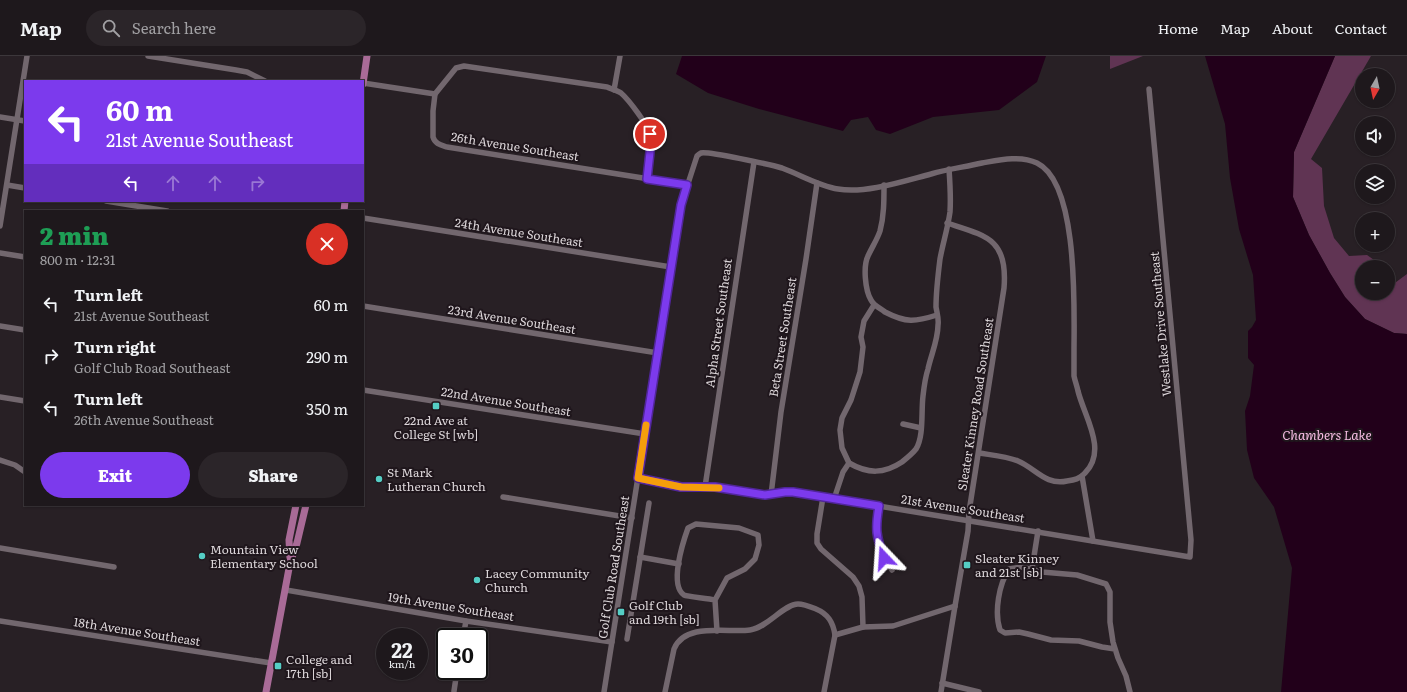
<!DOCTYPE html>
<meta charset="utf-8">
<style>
body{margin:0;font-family:Literata,serif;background:#2b2529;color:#f1f3f6;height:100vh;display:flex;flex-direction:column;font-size:15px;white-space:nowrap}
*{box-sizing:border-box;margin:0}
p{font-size:13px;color:#a1a0a3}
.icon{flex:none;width:22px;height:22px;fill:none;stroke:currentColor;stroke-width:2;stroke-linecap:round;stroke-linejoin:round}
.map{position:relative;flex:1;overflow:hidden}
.details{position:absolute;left:24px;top:154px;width:340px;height:296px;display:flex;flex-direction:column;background:#1e181c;border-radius:0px;box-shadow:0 1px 3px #0004,0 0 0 1px #3c373b}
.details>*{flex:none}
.top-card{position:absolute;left:24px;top:24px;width:340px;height:122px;border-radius:0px;box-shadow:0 1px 3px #0004,0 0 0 1px #3c373b;background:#7c3aed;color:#fff;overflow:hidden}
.needle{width:26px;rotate:189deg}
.fabs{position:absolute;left:1355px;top:12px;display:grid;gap:8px}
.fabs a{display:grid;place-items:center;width:40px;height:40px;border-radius:50%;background:#1e181c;box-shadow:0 1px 3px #0004,0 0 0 1px #3c373b;font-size:20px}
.speed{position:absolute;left:376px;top:572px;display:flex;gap:8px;font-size:20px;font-weight:700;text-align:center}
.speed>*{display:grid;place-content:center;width:52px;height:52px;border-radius:50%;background:#1e181c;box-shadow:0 1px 3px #0004,0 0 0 1px #3c373b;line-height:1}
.speed small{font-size:10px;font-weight:400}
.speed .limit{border:2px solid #111;border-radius:6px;background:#fff;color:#111}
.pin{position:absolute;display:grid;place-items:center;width:34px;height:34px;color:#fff;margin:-17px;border:2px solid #fff;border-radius:50%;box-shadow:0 1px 4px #0007}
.me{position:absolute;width:44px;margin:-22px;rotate:340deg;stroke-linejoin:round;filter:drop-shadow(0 0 3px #0008)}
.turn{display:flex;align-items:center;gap:14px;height:84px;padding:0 16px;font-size:18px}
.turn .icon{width:52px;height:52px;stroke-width:2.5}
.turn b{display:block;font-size:28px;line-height:34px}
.lanes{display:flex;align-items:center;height:38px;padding:0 16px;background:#0003;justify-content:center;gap:20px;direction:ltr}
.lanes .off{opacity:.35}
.round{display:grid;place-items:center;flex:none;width:42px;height:42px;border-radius:21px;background:#2b2529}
.overview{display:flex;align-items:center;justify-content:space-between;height:68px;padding:0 16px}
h1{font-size:24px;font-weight:800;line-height:30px;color:#1e9e55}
.primary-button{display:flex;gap:8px;margin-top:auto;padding:8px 16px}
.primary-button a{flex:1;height:46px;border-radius:24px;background:#7c3aed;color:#fff;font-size:16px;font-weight:800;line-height:46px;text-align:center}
.primary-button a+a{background:#2b2529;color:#f1f3f6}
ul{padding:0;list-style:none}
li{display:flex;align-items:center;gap:12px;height:52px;padding:0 16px}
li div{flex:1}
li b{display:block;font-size:15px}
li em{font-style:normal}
header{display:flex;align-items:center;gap:24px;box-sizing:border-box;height:56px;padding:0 20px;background:#1e181c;border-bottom:1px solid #3c373b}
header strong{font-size:19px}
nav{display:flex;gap:22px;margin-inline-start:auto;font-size:14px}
.search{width:280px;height:36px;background:#2b2529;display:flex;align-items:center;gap:10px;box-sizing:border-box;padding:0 14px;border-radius:22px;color:#a1a0a3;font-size:15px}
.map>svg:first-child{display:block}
</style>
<header>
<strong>Map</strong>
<div class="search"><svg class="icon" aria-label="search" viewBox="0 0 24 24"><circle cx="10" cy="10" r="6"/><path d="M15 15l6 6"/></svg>Search here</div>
<nav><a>Home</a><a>Map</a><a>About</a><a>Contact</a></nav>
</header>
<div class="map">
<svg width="1407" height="636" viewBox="0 0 1407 636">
<rect width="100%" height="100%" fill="#282025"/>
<g fill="#603453">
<polygon points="1110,0 1143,0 1110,13"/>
<polygon points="1335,0 1371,0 1311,103 1322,112 1324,150 1334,182 1349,200 1367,199 1381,209 1382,211 1362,211 1362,237 1388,237 1388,232 1407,218 1407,278 1394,277 1365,263 1345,241 1330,217 1309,179 1293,141 1294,96"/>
</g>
<g fill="#22001a">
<polygon points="682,0 1046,0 1037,26 999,54 933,61 890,78 876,74 868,61 851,64 843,75 759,53 708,37 676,18"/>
<polygon points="1205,0 1335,0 1294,96 1293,141 1309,179 1330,217 1345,241 1365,263 1394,277 1407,278 1407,636 1281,636 1292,512 1274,451 1254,422 1247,394 1245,355 1250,340 1254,309 1248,302 1248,275 1252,271 1256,264 1253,219 1239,173 1230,122 1225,68"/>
</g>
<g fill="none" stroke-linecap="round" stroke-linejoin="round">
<g stroke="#72676e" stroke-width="5.5">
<polyline points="148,0 236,14 247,16 265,25"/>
<polyline points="363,27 435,38"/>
<polyline points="614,34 620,0"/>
<polyline points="0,61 25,65"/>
<path d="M647,123c1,-14 5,-29 3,-43 0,-9 -22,-37 -29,-43 -4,-3 -10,-4 -14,-6l-143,-21 -8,2 -21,26 -2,17v26c2,7 8,8 14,10l240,38"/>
<polyline points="7,129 25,132"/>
<path d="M884,129c0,16 0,31 -4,46 -3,9 -8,16 -12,25 -5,10 -3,34 3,44 3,6 9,8 14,12 21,11 30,10 52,3"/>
<polyline points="106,145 167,155"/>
<polyline points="363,162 671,211"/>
<polyline points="0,170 27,0"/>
<polyline points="0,197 25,201"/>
<polyline points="363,250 658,297"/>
<polyline points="0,270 25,274"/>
<polyline points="363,334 645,378"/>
<polyline points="0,341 25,345"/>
<polyline points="903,368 921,372"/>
<polyline points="0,404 15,409 25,416"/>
<path d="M849,407c19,11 35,11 53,-1 5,-4 10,-8 14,-13 8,-13 5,-37 7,-53 1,-9 2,-18 5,-27 3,-14 10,-29 10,-44 1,-6 -1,-12 -2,-18 0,-15 2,-32 4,-48 3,-16 8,-32 10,-47 1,-15 0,-29 -1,-43"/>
<polyline points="849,407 842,392 840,374 842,362 851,344 860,316 863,291 861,281 864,265 874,249"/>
<polyline points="1082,420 1093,485"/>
<polyline points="638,422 681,431 715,431 765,439 785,436 793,436 1190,501 1191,484 1149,33"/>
<polyline points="705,431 754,106"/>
<polyline points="771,439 781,356 806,203 817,127"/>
<polyline points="503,441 632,462"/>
<polyline points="823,441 817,478 817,487 821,493 853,521 859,530 862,541 863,571"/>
<polyline points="834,443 843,416 849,407"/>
<path d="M879,450c-5,27 -1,41 13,64"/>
<polyline points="0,492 114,511"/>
<polyline points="640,501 679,508"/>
<polyline points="1032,513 1038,475"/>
<polyline points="286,534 466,565 612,586"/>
<path d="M715,544c-7,-2 -27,-3 -31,-5 -15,-10 -1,-53 4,-67l8,-4 43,4 19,7 1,10 -4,14 -10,10 -18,9 -12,22 2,31"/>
<polyline points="0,565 271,607"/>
<polyline points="835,579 863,571 893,570 955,550"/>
<polyline points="463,581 466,565"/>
<polyline points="627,583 649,447"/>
<path d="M1115,593l-13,-2 -23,-6 -28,-1 -23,-6 -9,-2 -14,1 -5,-3c-6,-18 -1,-46 9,-61l12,-2 21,5 35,3 29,9 4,8v30l3,20 5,16 8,18 4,16"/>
<polyline points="942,627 979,636"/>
<polyline points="454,635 457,615"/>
<path d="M604,636l77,-487 16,-49c1,-1 2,-2 4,-3 7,-2 71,12 81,15 19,7 37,18 56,21 27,5 66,-8 93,-15 17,-5 34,-7 51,-11 17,-3 38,-8 55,0 42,20 37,148 37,189 0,8 0,16 0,24 1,5 3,10 4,15 6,25 30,59 7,82 -5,6 -11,7 -18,8 -21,5 -32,-13 -49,-20 -12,-5 -27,-6 -39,-8"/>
<path d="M665,636l9,-43c11,-27 54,-16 76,-19 17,-2 34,-26 48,-26 6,0 13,3 18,5 12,5 17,13 19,26l-11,57"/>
<path d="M941,636l14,-86 13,-75 1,-19 35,-224c4,-49 -17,-52 -57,-65"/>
</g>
<g stroke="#a96b97" stroke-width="7">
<polyline points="363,28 367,0"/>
<polyline points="344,155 345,145"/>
<polyline points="290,502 289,484 296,449"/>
<polyline points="266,636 290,507 297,487 306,449"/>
</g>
</g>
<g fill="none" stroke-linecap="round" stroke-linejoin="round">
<g stroke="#51269a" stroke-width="10">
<path id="route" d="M650,78l1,9 -4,36 40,6 -6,20 -43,273 43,9h34l50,8 20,-3h8l86,14c-4,23 -3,30 5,52"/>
</g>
<use href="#route" stroke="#7c3aed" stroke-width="7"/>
<polyline stroke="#f59e0b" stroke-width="7" points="646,369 638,422 681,431 719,432"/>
</g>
<g fill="#55cec5" stroke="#1f161c" stroke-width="1.5">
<rect x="432" y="346" width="8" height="8" rx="2"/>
<circle cx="379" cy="423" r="4"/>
<circle cx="202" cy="500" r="4"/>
<rect x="963" y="505" width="8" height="8" rx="2"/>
<circle cx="477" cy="524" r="4"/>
<rect x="617" y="552" width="8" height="8" rx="2"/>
<rect x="274" y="606" width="8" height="8" rx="2"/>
</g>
<g text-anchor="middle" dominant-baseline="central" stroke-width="4" stroke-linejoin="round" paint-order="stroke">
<g font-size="12" fill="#dcd6d9" stroke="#1f161c">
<text transform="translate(515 90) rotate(9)">26th Avenue Southeast</text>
<text transform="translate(519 176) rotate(9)">24th Avenue Southeast</text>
<text transform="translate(512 263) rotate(9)">23rd Avenue Southeast</text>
<text transform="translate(718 267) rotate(-82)">Alpha Street Southeast</text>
<text transform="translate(1160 268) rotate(-95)">Westlake Drive Southeast</text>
<text transform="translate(782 281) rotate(-81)">Beta Street Southeast</text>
<text transform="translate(506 345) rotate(9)">22nd Avenue Southeast</text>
<text transform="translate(975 348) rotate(-81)">Sleater Kinney Road Southeast</text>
<text transform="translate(963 452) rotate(9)">21st Avenue Southeast</text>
<text transform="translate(613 511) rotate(-81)">Golf Club Road Southeast</text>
<text transform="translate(451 550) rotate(9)">19th Avenue Southeast</text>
<text transform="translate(137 575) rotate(9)">18th Avenue Southeast</text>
</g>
<g font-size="12" fill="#dcd6d9" stroke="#1f161c" text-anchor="start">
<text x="436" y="364" text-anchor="middle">22nd Ave at<tspan x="436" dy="14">College St [wb]</tspan></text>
<text x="387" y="416">St Mark<tspan x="387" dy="14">Lutheran Church</tspan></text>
<text x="210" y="493">Mountain View<tspan x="210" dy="14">Elementary School</tspan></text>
<text x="975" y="502">Sleater Kinney<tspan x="975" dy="14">and 21st [sb]</tspan></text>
<text x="485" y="517">Lacey Community<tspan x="485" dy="14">Church</tspan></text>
<text x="629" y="549">Golf Club<tspan x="629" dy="14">and 19th [sb]</tspan></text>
<text x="286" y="603">College and<tspan x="286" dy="14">17th [sb]</tspan></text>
</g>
<g font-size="13" font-style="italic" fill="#f6bde3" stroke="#1f161c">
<text x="1327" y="378">Chambers Lake</text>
</g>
</g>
</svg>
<div class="fabs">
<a><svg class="needle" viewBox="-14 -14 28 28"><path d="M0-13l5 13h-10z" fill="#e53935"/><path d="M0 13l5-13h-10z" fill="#a1a0a3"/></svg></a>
<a><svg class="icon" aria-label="sound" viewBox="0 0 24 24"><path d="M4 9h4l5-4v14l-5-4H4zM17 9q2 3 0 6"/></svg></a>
<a><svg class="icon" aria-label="layers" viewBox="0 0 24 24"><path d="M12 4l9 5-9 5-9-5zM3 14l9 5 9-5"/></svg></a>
<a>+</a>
<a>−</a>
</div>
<div class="speed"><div>22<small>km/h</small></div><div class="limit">30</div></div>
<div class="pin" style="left:650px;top:78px;background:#d93025"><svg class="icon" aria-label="arrive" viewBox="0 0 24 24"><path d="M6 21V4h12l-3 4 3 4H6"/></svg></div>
<svg class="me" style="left:884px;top:502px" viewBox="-20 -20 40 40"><path d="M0-17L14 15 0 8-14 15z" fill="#7c3aed" stroke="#fff" stroke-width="4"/></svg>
<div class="top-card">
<div class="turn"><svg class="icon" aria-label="left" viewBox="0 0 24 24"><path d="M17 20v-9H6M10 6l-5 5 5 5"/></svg><div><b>60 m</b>21st Avenue Southeast</div></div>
<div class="lanes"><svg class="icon" aria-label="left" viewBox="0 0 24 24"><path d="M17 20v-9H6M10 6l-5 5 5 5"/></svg><svg class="icon off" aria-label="ahead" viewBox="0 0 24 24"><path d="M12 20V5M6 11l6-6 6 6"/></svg><svg class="icon off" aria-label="ahead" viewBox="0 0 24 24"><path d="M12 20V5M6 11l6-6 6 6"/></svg><svg class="icon off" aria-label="right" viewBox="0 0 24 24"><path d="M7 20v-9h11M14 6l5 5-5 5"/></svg></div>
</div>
<section class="details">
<div class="overview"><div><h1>2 min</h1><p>800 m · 12:31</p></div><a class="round" style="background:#d93025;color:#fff"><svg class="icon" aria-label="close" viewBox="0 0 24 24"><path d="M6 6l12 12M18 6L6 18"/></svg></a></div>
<ul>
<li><svg class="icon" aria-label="left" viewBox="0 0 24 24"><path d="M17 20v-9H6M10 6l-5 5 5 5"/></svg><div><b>Turn left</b><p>21st Avenue Southeast</p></div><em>60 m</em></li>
<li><svg class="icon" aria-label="right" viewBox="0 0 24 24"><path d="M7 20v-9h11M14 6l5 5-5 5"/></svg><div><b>Turn right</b><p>Golf Club Road Southeast</p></div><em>290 m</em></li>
<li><svg class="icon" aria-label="left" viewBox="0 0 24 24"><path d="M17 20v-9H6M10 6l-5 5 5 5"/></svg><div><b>Turn left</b><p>26th Avenue Southeast</p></div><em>350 m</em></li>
</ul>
<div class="primary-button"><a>Exit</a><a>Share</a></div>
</section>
</div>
